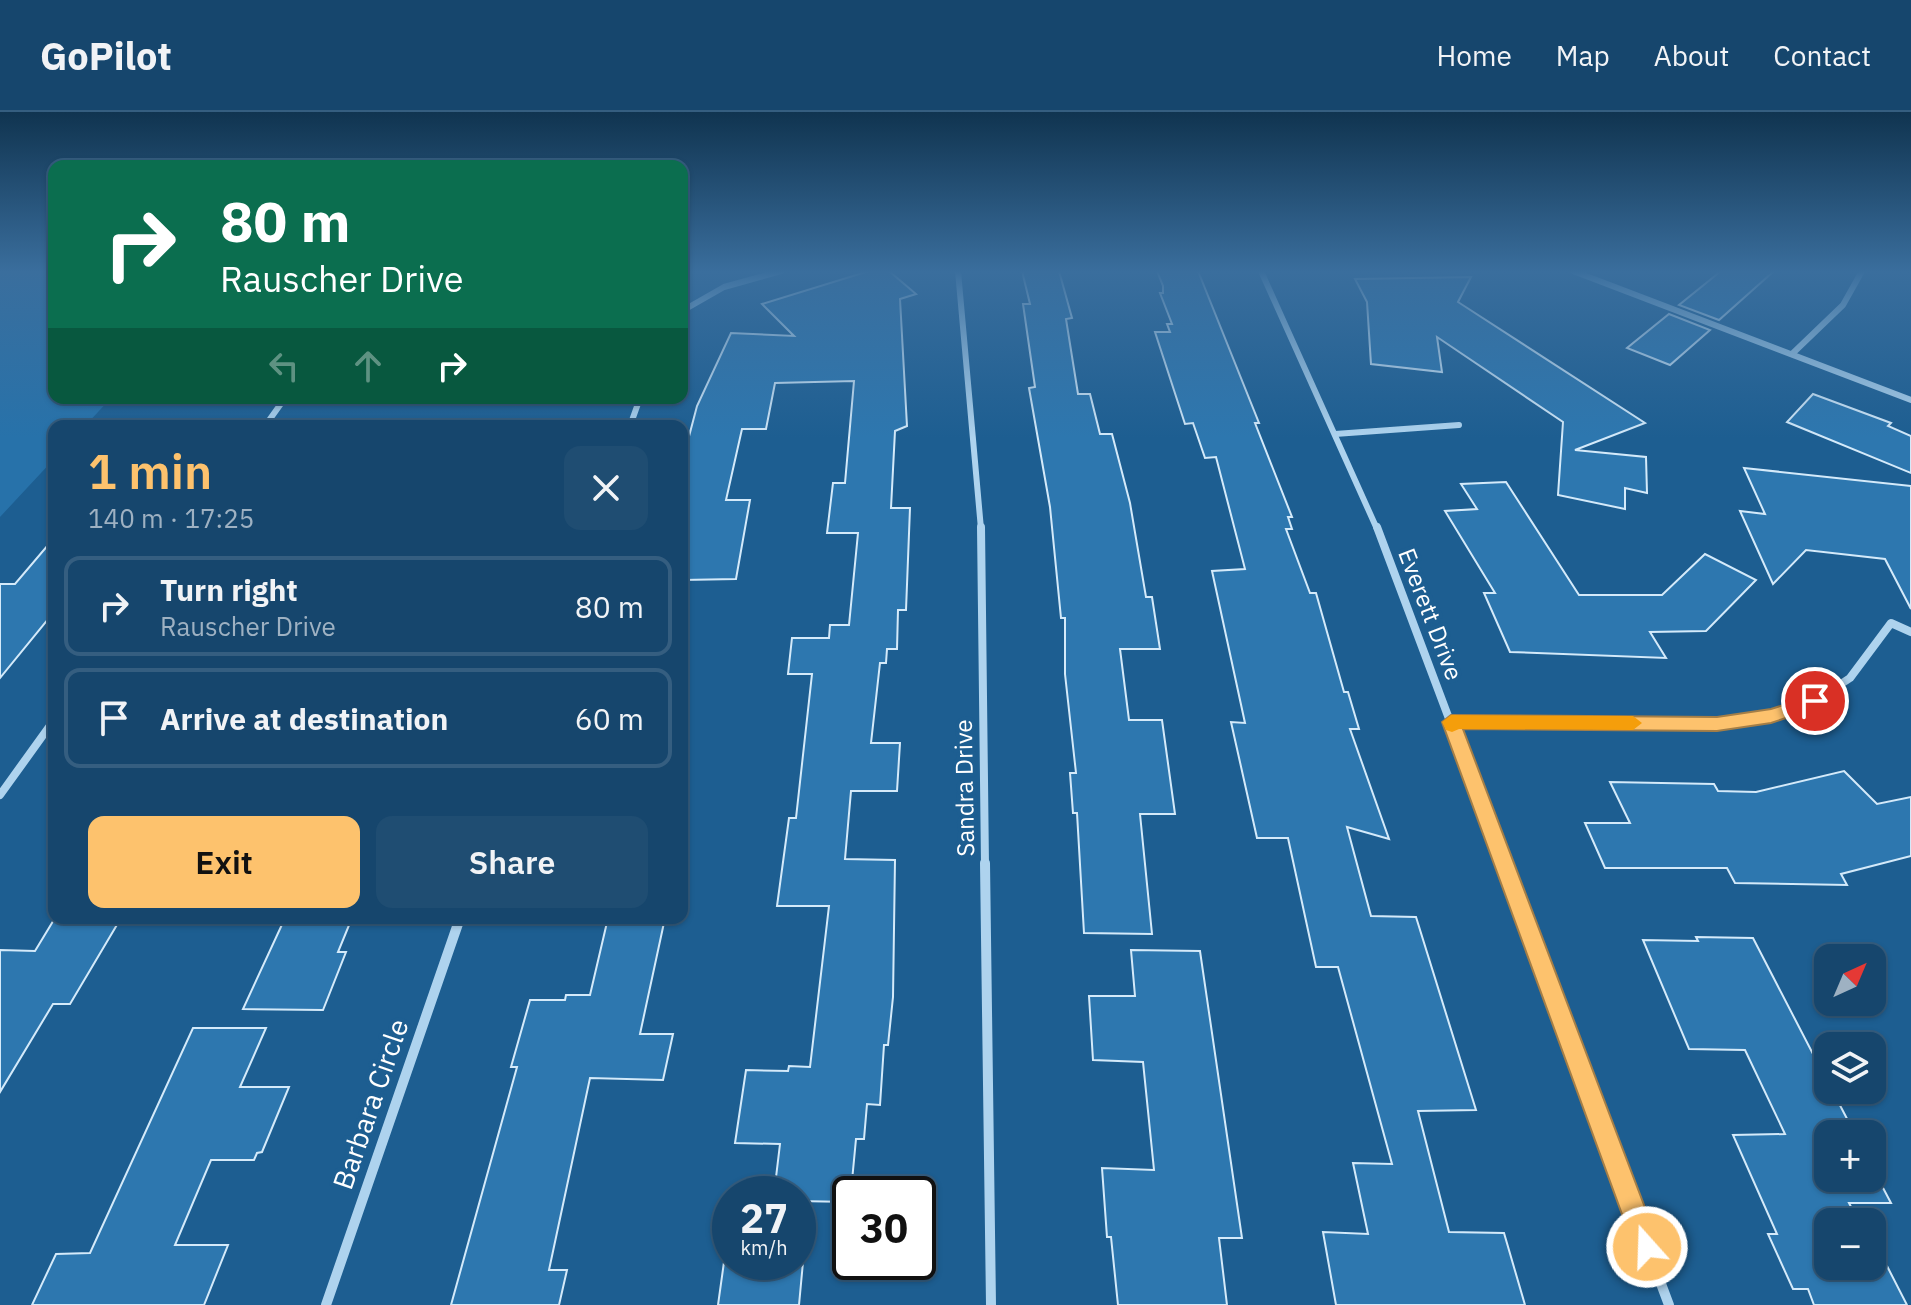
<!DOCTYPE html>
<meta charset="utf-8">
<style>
body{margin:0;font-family:"IBM Plex Sans",sans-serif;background:#1f4d72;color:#f1f3f6;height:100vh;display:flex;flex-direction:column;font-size:30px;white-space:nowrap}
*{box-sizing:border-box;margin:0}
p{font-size:26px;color:#9eb1c2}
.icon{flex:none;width:44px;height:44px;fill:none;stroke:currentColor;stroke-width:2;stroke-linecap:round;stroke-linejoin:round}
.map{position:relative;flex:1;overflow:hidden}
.side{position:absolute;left:48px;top:308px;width:640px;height:504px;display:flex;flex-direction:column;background:#16466d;border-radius:16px;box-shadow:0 2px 6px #0004,0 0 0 2px #355e80}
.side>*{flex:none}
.banner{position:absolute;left:48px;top:48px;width:640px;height:244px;border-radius:16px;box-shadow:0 2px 6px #0004,0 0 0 2px #355e80;background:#0b6e4f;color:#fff;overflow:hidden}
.needle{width:52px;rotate:44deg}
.tools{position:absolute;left:1814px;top:832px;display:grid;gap:16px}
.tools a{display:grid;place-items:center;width:72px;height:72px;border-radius:16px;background:#16466d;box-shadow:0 2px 6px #0004,0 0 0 2px #355e80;font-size:40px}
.speed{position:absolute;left:712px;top:1064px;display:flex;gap:16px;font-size:40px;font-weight:700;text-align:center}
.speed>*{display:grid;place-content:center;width:104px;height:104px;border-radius:50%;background:#16466d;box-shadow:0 2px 6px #0004,0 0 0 2px #355e80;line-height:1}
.speed small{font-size:20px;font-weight:400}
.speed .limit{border:4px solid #111;border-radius:12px;background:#fff;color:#111}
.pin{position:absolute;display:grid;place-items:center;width:68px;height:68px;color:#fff;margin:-34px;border:4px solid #fff;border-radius:50%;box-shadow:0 2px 8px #0007}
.me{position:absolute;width:88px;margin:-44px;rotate:340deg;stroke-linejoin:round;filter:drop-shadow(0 0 6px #0008)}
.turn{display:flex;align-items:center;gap:28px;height:168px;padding:0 40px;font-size:36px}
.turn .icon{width:104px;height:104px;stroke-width:2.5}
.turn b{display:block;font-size:56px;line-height:68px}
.lanes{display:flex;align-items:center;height:76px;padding:0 40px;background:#0003;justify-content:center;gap:40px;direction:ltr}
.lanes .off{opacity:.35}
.round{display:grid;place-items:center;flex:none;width:84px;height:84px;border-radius:16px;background:#1f4d72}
.overview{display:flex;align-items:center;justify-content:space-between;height:136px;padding:0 40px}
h1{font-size:48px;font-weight:600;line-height:60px;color:#fdc26d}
.cta{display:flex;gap:16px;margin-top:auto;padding:16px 40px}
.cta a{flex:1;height:92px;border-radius:16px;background:#fdc26d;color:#111;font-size:32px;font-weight:600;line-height:92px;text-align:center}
.cta a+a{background:#1f4d72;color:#f1f3f6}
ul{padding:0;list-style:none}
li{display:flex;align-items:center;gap:24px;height:100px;margin:0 16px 12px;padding:0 24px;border:4px solid #355e80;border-radius:16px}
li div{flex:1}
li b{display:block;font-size:30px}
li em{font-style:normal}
header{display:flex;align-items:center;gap:48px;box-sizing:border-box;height:112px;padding:0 40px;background:#16466d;border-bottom:2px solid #355e80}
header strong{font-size:38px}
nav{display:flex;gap:44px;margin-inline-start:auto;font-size:28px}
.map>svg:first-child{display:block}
</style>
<header>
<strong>GoPilot</strong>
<nav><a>Home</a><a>Map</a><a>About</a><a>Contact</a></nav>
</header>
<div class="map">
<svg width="1911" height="1193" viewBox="0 0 1911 1193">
<rect width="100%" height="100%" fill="#1d5e91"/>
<polygon fill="#2772aa" points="0,159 54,159 54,286 111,286 85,314 54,314 54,347 0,405"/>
<g fill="#2d77af" stroke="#d4eafa" stroke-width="2">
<polygon points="869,159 889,159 916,182 900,187 907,314 895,319 891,396 910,396 906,498 898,498 897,537 887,537 886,551 880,551 871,631 900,631 897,679 851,679 845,747 895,748 893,885 888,933 884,933 880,993 867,992 864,1027 856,1027 850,1090 798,1089 798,1082 774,1082 780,1032 735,1031 746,958 788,959 789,954 810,955 829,794 777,794 789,706 796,706 812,562 788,562 792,526 829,526 830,513 849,513 858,421 827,421 833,371 845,371 854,269 775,271 766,317 742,317 726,388 750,388 736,467 682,468 682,351 697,294 731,221 794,224 762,192"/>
<polygon points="1022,159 1059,159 1072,206 1066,207 1078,282 1090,282 1100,322 1112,322 1130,391 1146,485 1152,485 1160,537 1120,537 1129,608 1162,608 1175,702 1140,702 1152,822 1084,821 1077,701 1073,701 1070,661 1076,661 1065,562 1065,506 1061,506 1050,395 1029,276 1035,275 1023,192 1030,192"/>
<polygon points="1157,159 1198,159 1259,311 1255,311 1292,405 1288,405 1292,417 1286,417 1310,481 1316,481 1344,580 1348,580 1359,617 1350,617 1389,727 1347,715 1371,804 1416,805 1476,998 1418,999 1449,1120 1504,1121 1525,1193 1336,1193 1323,1120 1368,1122 1353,1051 1392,1052 1338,855 1316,855 1288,726 1257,726 1231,610 1245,611 1212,459 1245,457 1216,345 1205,346 1193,311 1185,312 1155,220 1170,220 1167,212 1172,212 1160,181 1163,181 1163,174"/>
<polygon points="1721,159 1774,159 1719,208 1679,193"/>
<polygon points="1471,165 1458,190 1645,311 1575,338 1646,345 1647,381 1625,376 1625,397 1558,383 1563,310 1437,225 1442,260 1371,252 1367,190 1355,167"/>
<polygon points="1669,202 1710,218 1670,253 1627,236"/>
<polygon points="1813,282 1891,311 1888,314 1911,324 1911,361 1787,310"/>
<polygon points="1744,356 1911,374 1911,497 1885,447 1806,438 1773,472 1740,399 1765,402"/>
<polygon points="1506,370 1579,483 1662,483 1705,442 1756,468 1706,519 1650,520 1666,546 1510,540 1484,481 1495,481 1445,399 1477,397 1461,372"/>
<polygon points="54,426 54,500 0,566 0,472 15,472"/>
<polygon points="1844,659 1877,692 1911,685 1911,744 1841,762 1847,773 1735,771 1727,756 1605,756 1585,711 1630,711 1610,670 1714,672 1718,679 1756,680"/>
<polygon points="55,806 121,806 70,892 53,892 0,980 0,838 35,839"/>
<polygon points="285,806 352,806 338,840 346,840 323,898 243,897"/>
<polygon points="608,806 665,806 640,922 673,922 663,968 590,966 549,1158 567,1158 559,1193 451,1193 517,955 511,955 530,888 565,888 566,883 590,883"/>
<polygon points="1696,825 1753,826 1828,971 1828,978 1832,978 1855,1022 1828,1022 1828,1066 1872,1066 1872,1055 1891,1091 1849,1091 1859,1110 1828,1110 1828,1154 1872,1154 1872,1134 1882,1153 1887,1154 1907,1193 1814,1193 1808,1177 1793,1177 1768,1122 1777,1122 1733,1023 1785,1022 1745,938 1689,937 1643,828 1698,829"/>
<polygon points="1131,838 1200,839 1242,1126 1219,1126 1227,1193 1118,1193 1111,1125 1107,1125 1102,1056 1154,1058 1143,950 1093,948 1089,884 1135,884"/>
<polygon points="193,916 266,916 240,975 289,975 262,1040 257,1041 254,1048 211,1048 175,1133 228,1133 204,1193 32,1193 56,1142 90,1141"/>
<polygon points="724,1150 803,1150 799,1193 718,1193"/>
</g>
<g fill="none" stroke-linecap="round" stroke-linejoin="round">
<g stroke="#aed3ee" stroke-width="6">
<polyline points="958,159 981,417"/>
<polyline points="1261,159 1377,417"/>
<polyline points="1573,159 1911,288"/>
<polyline points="682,199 724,175 781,159"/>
<polyline points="1792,242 1843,193 1862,159"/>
<polyline points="265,314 285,286"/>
<polyline points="630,314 640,286"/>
<polyline points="1335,322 1459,313"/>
</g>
<g stroke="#aed3ee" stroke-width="8">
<polyline points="981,415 985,753"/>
<polyline points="1377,415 1504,753"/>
<polyline points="1451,610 1717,612 1771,604 1815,589 1850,566 1891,511 1911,520"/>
<polyline points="0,683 54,608"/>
</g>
<g stroke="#aed3ee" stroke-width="10">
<polyline points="985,751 991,1193"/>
<polyline points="1503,751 1669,1193"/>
<polyline points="326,1193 460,806"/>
</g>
</g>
<linearGradient id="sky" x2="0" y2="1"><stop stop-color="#103450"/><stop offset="0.49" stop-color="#3a6e9d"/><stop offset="1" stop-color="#3a6e9d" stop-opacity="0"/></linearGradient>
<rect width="1911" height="326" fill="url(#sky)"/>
<polygon fill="#fdc26d" stroke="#a47e47" stroke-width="2" points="1815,583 1821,585 1821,594 1771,611 1717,619 1463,617 1660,1135 1657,1144 1647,1148 1638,1144 1634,1135 1442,610 1451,603 1717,605 1771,597"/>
<polygon fill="#f59e0b" points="1451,603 1633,604 1642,611 1633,618 1459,617 1452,620 1446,618 1442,610"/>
<g text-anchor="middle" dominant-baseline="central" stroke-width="8" stroke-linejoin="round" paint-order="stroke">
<g font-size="24" fill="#fff" stroke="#1d5e91">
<text transform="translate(1431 502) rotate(69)">Everett Drive</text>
<text transform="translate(964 676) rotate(-91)">Sandra Drive</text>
</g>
<g font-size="28" fill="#fff" stroke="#1d5e91">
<text transform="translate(370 992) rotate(-71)">Barbara Circle</text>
</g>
</g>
</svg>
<div class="tools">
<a><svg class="needle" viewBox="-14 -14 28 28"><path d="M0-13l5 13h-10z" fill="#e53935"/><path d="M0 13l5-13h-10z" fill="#9eb1c2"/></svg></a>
<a><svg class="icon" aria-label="layers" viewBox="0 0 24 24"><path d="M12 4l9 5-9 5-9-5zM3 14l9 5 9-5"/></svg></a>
<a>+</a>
<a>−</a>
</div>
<div class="speed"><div>27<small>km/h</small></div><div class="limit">30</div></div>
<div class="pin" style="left:1815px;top:589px;background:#d93025"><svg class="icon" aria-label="arrive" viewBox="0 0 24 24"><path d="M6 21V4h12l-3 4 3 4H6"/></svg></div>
<svg class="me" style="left:1647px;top:1135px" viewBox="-20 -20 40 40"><circle r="17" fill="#fdc26d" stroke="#fff" stroke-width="3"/><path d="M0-11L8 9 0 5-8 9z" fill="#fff"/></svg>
<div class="banner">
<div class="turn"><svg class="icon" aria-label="right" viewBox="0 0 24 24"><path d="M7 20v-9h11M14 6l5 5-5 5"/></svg><div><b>80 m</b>Rauscher Drive</div></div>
<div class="lanes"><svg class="icon off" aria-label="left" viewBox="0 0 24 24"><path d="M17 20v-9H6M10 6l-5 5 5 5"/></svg><svg class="icon off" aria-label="ahead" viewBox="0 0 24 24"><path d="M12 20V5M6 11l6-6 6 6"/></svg><svg class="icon" aria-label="right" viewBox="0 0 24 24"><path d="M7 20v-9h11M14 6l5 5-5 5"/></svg></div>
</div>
<section class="side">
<div class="overview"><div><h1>1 min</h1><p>140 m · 17:25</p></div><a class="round"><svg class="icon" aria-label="close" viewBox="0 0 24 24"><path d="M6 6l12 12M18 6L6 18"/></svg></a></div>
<ul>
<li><svg class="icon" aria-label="right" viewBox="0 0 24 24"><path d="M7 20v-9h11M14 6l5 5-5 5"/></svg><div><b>Turn right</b><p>Rauscher Drive</p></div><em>80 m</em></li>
<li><svg class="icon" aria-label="arrive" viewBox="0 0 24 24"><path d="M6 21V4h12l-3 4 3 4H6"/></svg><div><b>Arrive at destination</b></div><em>60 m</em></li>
</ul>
<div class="cta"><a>Exit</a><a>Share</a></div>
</section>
</div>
